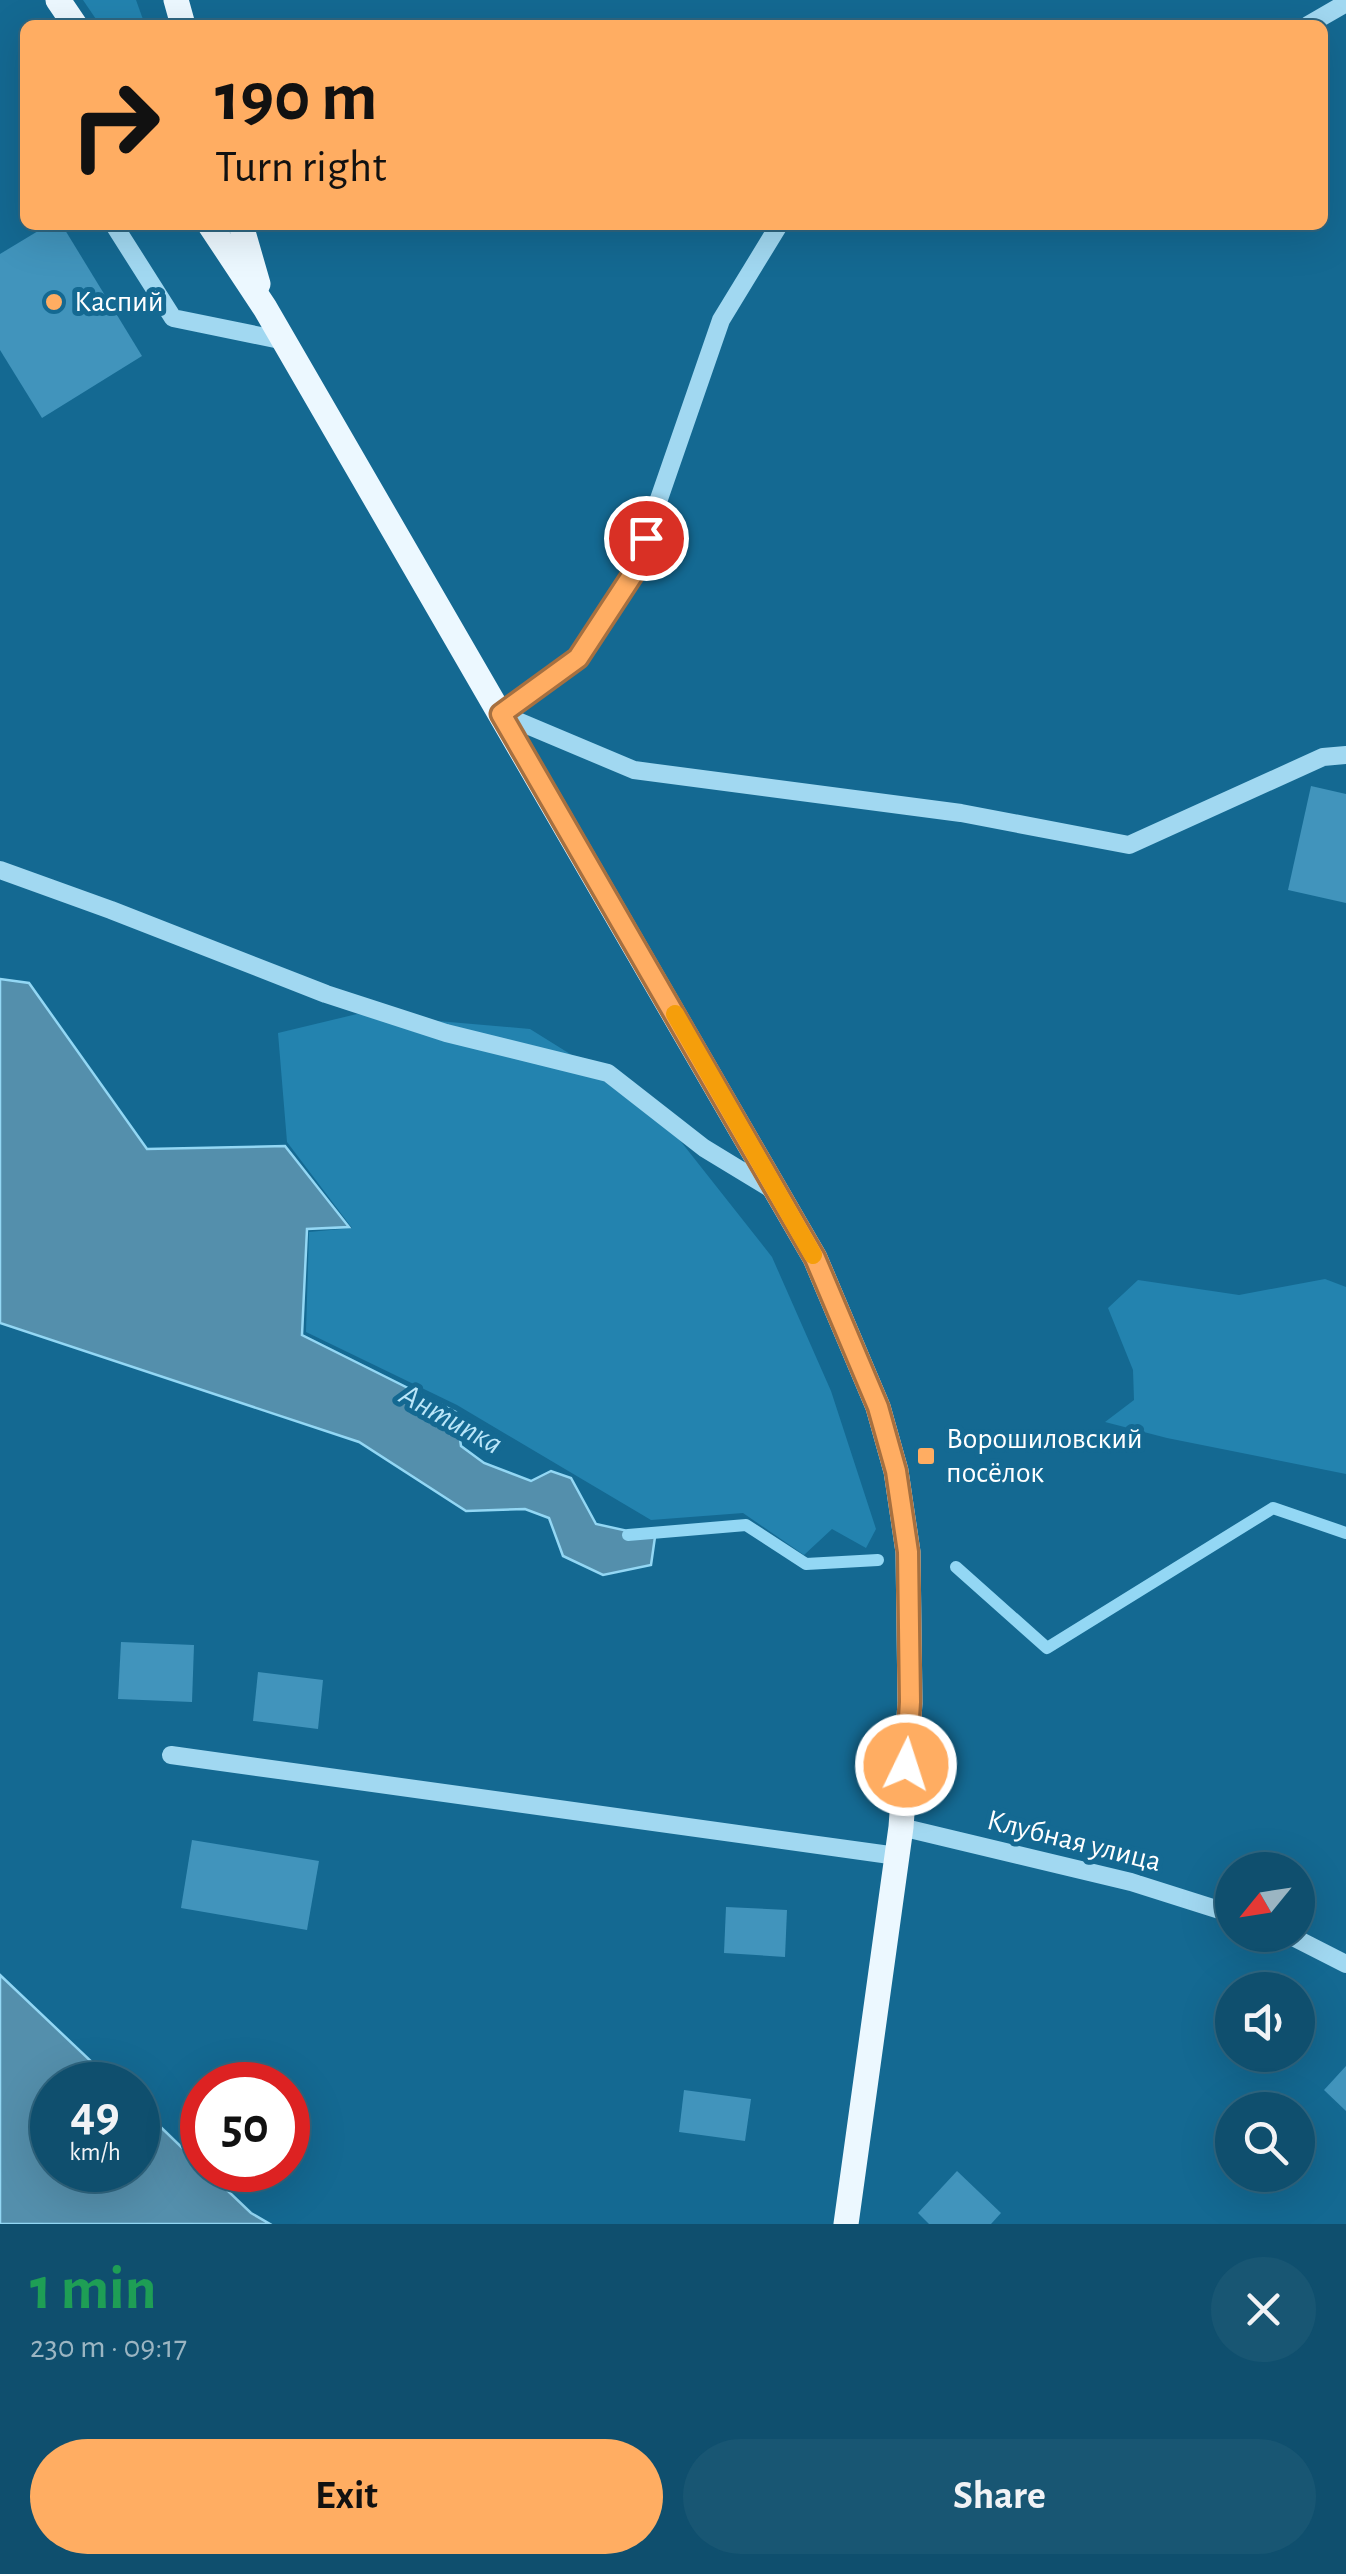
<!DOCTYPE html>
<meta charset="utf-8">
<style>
body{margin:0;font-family:"Alegreya Sans",sans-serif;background:#185673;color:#f1f3f6;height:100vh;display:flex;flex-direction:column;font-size:38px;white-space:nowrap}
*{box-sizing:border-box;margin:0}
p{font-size:32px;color:#9bb5c2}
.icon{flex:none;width:55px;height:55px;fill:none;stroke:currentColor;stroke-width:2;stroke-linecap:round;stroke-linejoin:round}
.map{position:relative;height:2224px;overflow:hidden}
.sheet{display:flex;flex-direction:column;background:#0f4f6e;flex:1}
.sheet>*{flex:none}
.guide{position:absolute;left:20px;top:20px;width:1308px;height:210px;border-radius:15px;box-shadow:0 10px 40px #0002,0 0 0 2px #2f6681;background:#ffad62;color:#111;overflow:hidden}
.needle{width:65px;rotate:240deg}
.tools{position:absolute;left:1215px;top:1852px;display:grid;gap:20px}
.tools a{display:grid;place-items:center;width:100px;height:100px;border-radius:50%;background:#0f4f6e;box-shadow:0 10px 40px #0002,0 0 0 2px #2f6681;font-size:50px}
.speed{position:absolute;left:30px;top:2062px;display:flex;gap:20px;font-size:50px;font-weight:700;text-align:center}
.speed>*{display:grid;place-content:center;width:130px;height:130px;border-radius:50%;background:#0f4f6e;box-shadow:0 10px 40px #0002,0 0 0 2px #2f6681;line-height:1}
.speed small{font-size:25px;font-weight:400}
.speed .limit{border:15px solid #d22;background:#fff;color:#111}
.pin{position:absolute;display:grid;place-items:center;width:85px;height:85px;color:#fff;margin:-42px;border:5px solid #fff;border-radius:50%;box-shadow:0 2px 10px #0007}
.me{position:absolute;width:110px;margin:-55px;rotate:4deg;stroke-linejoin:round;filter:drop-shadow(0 0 8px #0008)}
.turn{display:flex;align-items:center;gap:35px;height:210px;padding:0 30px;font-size:45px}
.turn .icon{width:130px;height:130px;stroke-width:2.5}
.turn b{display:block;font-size:70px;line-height:85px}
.round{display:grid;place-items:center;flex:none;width:105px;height:105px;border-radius:52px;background:#185673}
.overview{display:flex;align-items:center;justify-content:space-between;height:170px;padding:0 30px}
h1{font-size:60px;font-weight:600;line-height:75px;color:#1e9e55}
.primary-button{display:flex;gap:20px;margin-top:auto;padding:20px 30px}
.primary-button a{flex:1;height:115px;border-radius:60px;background:#ffad62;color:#111;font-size:40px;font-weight:600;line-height:115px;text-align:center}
.primary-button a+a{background:#185673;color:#f1f3f6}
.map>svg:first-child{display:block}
</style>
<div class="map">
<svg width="1346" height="2224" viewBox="0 0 1346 2224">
<rect width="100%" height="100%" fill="#146992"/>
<g fill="#2383af">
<polygon points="83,0 136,0 145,25 100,25"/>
<polygon points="357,1014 530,1029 652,1105 772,1257 831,1391 876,1529 866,1548 832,1529 804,1555 743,1513 651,1520 457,1405 306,1332 309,1232 352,1228 287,1142 278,1033"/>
<polygon points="1325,1279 1346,1287 1346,1474 1167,1438 1105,1422 1134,1400 1133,1370 1108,1308 1138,1280 1239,1295"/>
</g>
<g fill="#548fac" stroke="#93d7f4" stroke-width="2.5">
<polygon points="0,979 29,983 147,1149 285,1146 349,1227 307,1229 302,1335 456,1412 461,1446 484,1463 531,1481 551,1471 571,1478 596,1524 655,1537 651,1565 603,1575 563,1556 549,1518 525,1509 466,1511 359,1442 0,1323"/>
<polygon points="0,1975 116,2085 52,2085 52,2170 138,2170 138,2105 202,2167 202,2170 206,2170 251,2213 270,2224 0,2224"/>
</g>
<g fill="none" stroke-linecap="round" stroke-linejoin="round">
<g stroke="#93d7f4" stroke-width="12">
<polyline points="628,1535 746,1525 806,1564 878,1560"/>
<polyline points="956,1567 1047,1648 1273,1508 1346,1533"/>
</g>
</g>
<g fill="#4194bc">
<polygon points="48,225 62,225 142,356 42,418 0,350 0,254"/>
<polygon points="1311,786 1346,794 1346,903 1288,890"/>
<polygon points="121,1642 194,1645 192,1702 118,1699"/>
<polygon points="258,1672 323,1680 318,1729 253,1721"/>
<polygon points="192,1840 319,1861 307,1930 181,1908"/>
<polygon points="726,1907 787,1910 785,1957 724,1953"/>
<polygon points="1346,2066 1346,2111 1324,2090"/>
<polygon points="684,2090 751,2099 745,2141 679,2132"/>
<polygon points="957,2171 1001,2213 991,2224 929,2224 918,2213"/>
</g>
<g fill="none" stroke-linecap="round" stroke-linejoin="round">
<g stroke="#a1d8f1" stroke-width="18">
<polyline points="1308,25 1346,3"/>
<polyline points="114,225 173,318 285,341"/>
<polyline points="501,714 634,770 961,813 1129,845 1323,757 1346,755"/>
<polyline points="501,714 577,659 633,574 721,320 779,225"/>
<polyline points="0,870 111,910 326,994 446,1033 608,1073 704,1148 773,1190"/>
<polyline points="171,1755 897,1856"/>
<polyline points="901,1827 1131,1882 1232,1914"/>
<polyline points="1289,1935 1346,1964"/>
</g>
<g stroke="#ecf8ff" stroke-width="25">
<polyline points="58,0 75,25"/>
<polyline points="176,0 183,25"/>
<polyline points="210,225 265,308 815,1258 878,1407 896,1471 908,1552 910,1703 901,1827 846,2224"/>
<polyline points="241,225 258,284"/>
</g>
</g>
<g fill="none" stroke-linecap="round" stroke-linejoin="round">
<g stroke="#a67040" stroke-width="25">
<polyline id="route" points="646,538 633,574 578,658 501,714 815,1258 878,1407 896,1471 908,1552 910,1702 906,1765"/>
</g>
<use href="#route" stroke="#ffad62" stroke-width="18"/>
<polyline stroke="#f59e0b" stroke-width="18" points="675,1014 813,1255"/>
</g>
<g fill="#ffad62" stroke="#146992" stroke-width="4">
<circle cx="54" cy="302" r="10"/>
<rect x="916" y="1446" width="20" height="20" rx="5"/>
</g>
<g text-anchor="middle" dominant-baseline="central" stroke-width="10" stroke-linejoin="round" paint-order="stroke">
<g font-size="30" fill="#fff" stroke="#146992" text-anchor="start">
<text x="74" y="302">Каспий</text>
<text x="946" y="1439">Ворошиловский<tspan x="946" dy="34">посёлок</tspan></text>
</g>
<g font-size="30" fill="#fff" stroke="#146992">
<text transform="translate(1074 1841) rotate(14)">Клубная улица</text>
</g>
<g font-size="32" font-style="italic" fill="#b9e6f9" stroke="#146992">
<text transform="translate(451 1419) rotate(29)">Антипка</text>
</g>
</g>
</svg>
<div class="tools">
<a><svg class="needle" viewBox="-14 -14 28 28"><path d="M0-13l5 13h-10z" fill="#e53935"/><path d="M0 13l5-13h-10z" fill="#9bb5c2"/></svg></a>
<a><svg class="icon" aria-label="sound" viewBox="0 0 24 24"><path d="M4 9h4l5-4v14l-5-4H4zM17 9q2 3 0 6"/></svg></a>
<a><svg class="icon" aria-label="search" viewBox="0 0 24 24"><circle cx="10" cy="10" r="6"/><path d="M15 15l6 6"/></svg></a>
</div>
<div class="speed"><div>49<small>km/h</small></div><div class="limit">50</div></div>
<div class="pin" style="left:646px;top:538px;background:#d93025"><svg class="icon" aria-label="arrive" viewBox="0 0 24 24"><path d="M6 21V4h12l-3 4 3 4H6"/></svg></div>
<svg class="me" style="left:906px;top:1765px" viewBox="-20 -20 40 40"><circle r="17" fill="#ffad62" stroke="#fff" stroke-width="3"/><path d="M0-11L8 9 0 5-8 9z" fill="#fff"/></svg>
<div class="guide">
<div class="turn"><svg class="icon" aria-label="right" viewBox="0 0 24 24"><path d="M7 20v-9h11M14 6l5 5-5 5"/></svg><div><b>190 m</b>Turn right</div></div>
</div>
</div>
<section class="sheet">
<div class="overview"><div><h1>1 min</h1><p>230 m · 09:17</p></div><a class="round"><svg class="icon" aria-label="close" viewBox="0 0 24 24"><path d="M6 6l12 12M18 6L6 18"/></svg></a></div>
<div class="primary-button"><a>Exit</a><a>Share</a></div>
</section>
